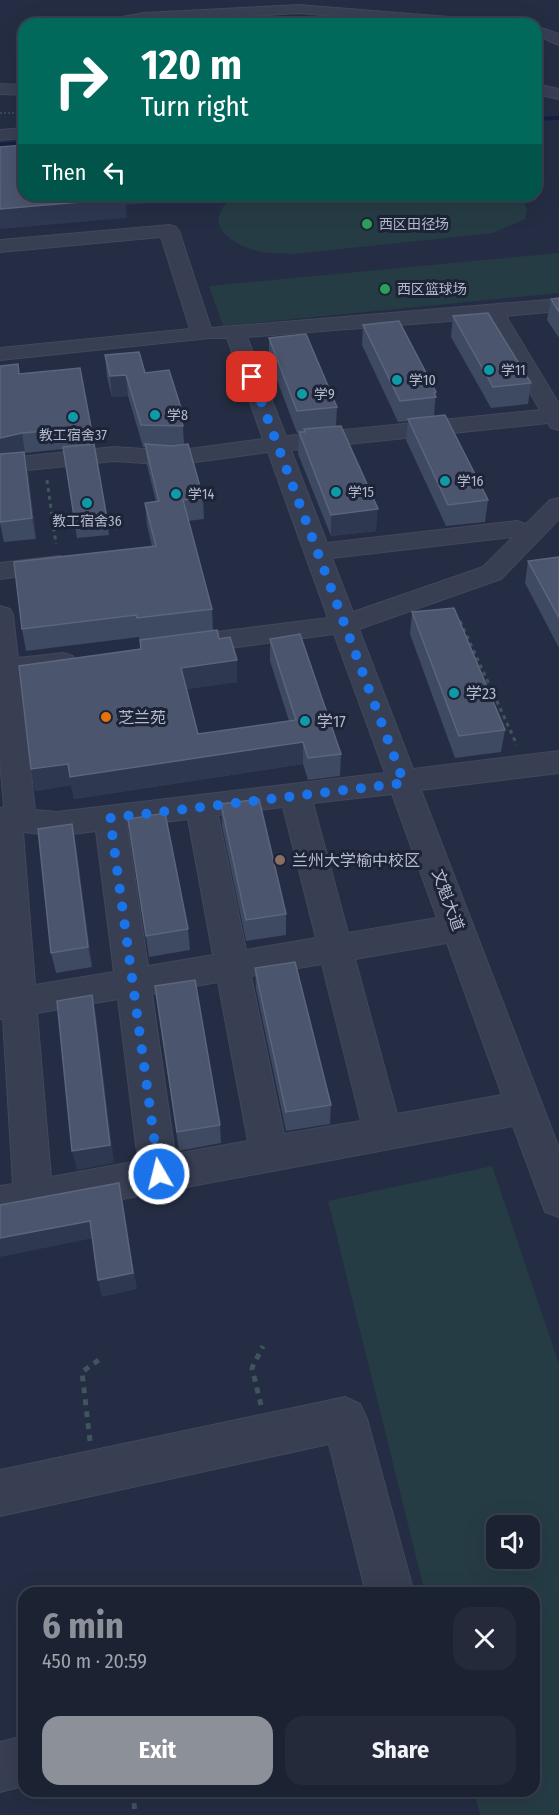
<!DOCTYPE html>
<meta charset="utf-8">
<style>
body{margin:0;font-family:"Fira Sans Condensed","Noto Sans SC",sans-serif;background:#242a3a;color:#f1f3f6;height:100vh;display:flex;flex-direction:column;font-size:22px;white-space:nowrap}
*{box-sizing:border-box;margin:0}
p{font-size:20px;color:#a0a4ac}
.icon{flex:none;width:33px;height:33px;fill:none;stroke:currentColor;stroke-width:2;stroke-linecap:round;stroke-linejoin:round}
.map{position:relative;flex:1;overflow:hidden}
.details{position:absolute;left:18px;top:1587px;width:522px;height:210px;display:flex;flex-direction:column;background:#1b2232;border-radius:18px;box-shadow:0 6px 24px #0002,0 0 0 2px #393f4d}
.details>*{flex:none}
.top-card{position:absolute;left:18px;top:18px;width:524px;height:183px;border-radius:18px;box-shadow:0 6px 24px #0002,0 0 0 2px #393f4d;background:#00695c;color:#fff;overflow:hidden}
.fabs{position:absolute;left:486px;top:1515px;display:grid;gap:12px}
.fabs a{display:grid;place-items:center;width:54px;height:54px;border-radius:12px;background:#1b2232;box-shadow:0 6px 24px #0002,0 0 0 2px #393f4d;font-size:30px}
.pin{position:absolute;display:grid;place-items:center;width:51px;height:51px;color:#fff;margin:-26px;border-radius:12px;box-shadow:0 3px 9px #0006}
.me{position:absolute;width:66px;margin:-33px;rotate:352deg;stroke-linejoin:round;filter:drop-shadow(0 0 4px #0008)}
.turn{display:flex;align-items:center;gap:21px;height:126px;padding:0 24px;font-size:27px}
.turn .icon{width:78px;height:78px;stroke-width:2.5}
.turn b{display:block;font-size:42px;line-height:51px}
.then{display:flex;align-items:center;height:57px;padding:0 24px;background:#0003;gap:12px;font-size:22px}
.round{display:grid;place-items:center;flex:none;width:63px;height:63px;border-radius:18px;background:#242a3a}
.overview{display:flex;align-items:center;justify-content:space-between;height:102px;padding:0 24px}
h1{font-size:36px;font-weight:700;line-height:45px;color:#8c9099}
.primary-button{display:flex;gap:12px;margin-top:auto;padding:12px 24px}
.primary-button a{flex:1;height:69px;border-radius:18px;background:#8c9099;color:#fff;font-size:24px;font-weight:700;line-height:69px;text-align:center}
.primary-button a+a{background:#242a3a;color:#f1f3f6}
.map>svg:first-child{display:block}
</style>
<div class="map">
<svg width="559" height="1815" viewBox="0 0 559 1815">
<rect width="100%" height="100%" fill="#242d43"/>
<g fill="#263c44" fill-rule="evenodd">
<path d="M236,195h285l6,15 -2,9 -32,14 -199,21c-11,-1 -23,0 -33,-2 -32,-8 -63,-30 -25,-57z"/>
<polygon points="559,253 559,293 223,326 209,286"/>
<path d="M492,1166l67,198v451h-79l-6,-24h60v-198h-109l-97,-392zM496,1526h34v32h-34z"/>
</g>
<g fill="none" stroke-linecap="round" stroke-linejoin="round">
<g stroke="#152143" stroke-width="4">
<polyline points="536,119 559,118"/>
<polyline points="0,145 24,143"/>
</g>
<g stroke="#42485c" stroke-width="2">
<g id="minor">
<polygon points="299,5 486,20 493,24 431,24 299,13 113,24 117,18 144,13"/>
<polygon points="536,26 559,34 559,45 536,35"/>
<polygon points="0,84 24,85 24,95 0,94"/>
<polygon points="536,84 559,89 559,99 536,94"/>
<polygon points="24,128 24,138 0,140 0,130"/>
<path d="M169,225l7,2 3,4 32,97 348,-29v12l-53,5 53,88v26l-8,-2 -3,-5 -257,27 36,93 190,-22 9,3 24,-24 9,-2v21l-58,60 -142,50 54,140 146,-18v22l-138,17 138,358v69l-14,-5 -32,-86 -513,96v-36l13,-2 -10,-165h-3v-211l4,-1 -4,-46v-155l10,3 3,6 5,43 45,-5 10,3 4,6 -4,6 -53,8 15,134 22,2 328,-39 -51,-139 -148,20 -10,-3 -4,-6 4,-6 10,-3 142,-18 -60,-166 -94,13 -60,-4 -114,12v-14l114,-12 60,4 89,-12 -36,-101h-17l-210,22v-12l190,-19 -29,-92 -161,15v-12zM487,318l53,92 -254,26 -39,-99zM513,537l-30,30 -130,45 -21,-54zM392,794l45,124 -89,15 -35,-130zM283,807l33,131 -70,12 -28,-135zM188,819l25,136 -65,11 -21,-139zM96,831l18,141 -79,13 -12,-153 34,4zM447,943l55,152 -105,19 -42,-155zM322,964l39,157 -77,13 -33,-158zM218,982l30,159 -73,13 -23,-160zM118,999l20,162 -87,16 -14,-164z"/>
<polygon points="59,556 68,558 72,564 68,570 0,579 0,563"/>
<polygon points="345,1397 360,1404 367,1419 414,1593 366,1593 329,1444 0,1516 0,1470"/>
<polygon points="24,1736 24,1786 0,1792 0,1742"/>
</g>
</g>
<polyline stroke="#3f555c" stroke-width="1.5" stroke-dasharray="2 2" stroke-linecap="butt" points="0,113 24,113"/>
<g stroke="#3f555c" stroke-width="3" stroke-dasharray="4 4" stroke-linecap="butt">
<polyline points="47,480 56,544"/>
<polyline points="460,621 517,745"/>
</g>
<g stroke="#3f555c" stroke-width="5" stroke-dasharray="6 6" stroke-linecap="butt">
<polyline points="261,1405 252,1368 263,1346"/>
<polyline points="90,1441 82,1372 100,1359"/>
<polyline points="133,1791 135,1815"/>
<polyline points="342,1791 354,1796"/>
</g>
<use href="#minor" fill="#383f53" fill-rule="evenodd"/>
</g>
<g fill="#3e4962">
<polygon points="559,298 559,338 547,320 551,299"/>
<polygon points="453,316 531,383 528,404 491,408 451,337"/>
<polygon points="363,325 436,392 434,416 488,500 485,522 446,526 406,440 408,421 398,422 362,345"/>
<polygon points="269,338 337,407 336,426 376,531 331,536 298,454 299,432 297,433 269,359"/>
<polygon points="105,355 145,373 182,411 184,444 203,497 204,519 188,521 212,609 213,630 237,660 237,682 186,689 198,734 289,721 270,661 270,639 341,754 340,776 308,780 303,764 74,799 71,785 35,791 31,769 141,649 139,637 26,651 22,629 152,546 147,525 145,503 156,502 147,465 146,447 143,447 128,396 112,397 107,377"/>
<polygon points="0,366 19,374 91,427 93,444 106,513 109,535 77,538 63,449 25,453 28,472 36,539 4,542 0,523"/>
<polygon points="559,557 559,648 525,583 528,561"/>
<polygon points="412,612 505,730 501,752 455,758 410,634"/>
<polygon points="221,804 286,914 286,935 246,941 222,826"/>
<polygon points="72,824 76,845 92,967 56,973 51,953"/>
<polygon points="131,840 188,929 190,950 149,957"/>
<polygon points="255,968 331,1105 330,1124 286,1131 256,989"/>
<polygon points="158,1006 220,1125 221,1143 179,1151"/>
</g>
<g fill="#2e3851">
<polygon points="122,195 158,195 158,202 126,205 127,218 0,229 0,209"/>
<polygon points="126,375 128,396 112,397 110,376"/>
<polygon points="182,411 183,426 179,412"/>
<polygon points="22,433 25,453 28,472 36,539 32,518 0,458 0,438"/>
<polygon points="378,509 376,531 331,536 331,515"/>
<polygon points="237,660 237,682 183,690 181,668"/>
<polygon points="303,742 303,764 74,799 71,785 35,791 31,769 68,764"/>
<polygon points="72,824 76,845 92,967 88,947"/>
<polygon points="92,995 96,1015 114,1163 77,1170 72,1151"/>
<polygon points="119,1183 123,1201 137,1289 102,1297 98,1280"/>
<polygon points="90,1221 94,1238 0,1257 0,1238"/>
</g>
<g fill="#4b556e" stroke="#5b657c" stroke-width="1.5">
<polygon points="24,145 24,195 124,195 125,198 0,209 0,147"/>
<polygon points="559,298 559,312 551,299"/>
<polygon points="488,313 531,383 493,387 453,316"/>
<polygon points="399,321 436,392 434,393 436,397 400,401 363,325"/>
<polygon points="306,334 337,407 297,411 269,338"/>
<polygon points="139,352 145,373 169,370 182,411 179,412 183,426 141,425 126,375 110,376 105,355"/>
<polygon points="18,364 19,374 80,368 91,427 22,433 0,438 0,366"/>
<polygon points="445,415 488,500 448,505 408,419"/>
<polygon points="341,426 378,509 331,515 299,432 305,432 304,429"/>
<polygon points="94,444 106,513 74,516 63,447"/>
<polygon points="145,444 172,446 188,444 203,497 183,500 212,609 137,618 136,615 22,629 14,562 156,546 145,503 159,501"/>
<polygon points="24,452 32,518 0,522 0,454"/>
<polygon points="559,557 559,618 528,561"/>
<polygon points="454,608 505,730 459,736 412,612"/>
<polygon points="217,630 219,639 230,637 237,660 181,668 198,734 296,720 270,639 300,634 341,754 308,758 303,742 70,777 68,764 31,769 19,666 141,649 140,640"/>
<polygon points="259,799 286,914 246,920 221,804"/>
<polygon points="165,813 188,929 146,936 128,819"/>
<polygon points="72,824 88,947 51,953 38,829"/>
<polygon points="295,962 331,1105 286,1112 255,968"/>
<polygon points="195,980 220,1125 177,1132 155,986"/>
<polygon points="92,995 110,1145 72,1151 57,1001"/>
<polygon points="119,1183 133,1273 98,1280 90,1221 0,1238 0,1205"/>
</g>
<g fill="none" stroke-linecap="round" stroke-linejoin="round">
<polyline stroke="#1a73e8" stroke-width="10" stroke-dasharray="0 18" points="159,1174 110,818 404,783 252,377"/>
</g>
<g fill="#2e9e5b" stroke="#1d2438" stroke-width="2">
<circle cx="367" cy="224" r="6"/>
<circle cx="385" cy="289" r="6"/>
</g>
<g fill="#0f9aa8" stroke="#1d2438" stroke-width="2">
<circle cx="489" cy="370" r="6"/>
<circle cx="397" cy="380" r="6"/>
<circle cx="302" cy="394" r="6"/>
<circle cx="155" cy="415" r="6"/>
<circle cx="73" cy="417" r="6"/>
<circle cx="445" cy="481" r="6"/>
<circle cx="336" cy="492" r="6"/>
<circle cx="176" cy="494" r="6"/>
<circle cx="87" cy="503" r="6"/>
<circle cx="454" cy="693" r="6"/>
<circle cx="305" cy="721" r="6"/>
</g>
<circle fill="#e8710a" stroke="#1d2438" stroke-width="2" cx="106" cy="717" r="6"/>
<circle fill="#8d6e63" stroke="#1d2438" stroke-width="2" cx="280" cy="860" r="6"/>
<g text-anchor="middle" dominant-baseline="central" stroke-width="6" stroke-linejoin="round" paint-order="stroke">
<g font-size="14" fill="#b5bbcd" stroke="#1d2438" text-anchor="start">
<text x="379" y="224">西区田径场</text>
<text x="397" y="289">西区篮球场</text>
<text x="501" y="370">学11</text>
<text x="409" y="380">学10</text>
<text x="314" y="394">学9</text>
<text x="167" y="415">学8</text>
<text x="73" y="435" text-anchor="middle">教工宿舍37</text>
<text x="457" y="481">学16</text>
<text x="348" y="492">学15</text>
<text x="188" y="494">学14</text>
<text x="87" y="521" text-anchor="middle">教工宿舍36</text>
</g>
<g font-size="16" fill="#b5bbcd" stroke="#1d2438" text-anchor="start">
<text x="466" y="693">学23</text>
<text x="118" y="717">芝兰苑</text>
<text x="317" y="721">学17</text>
<text x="292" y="860">兰州大学榆中校区</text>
</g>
<g font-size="16" fill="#b5bbcd" stroke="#1d2438">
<text transform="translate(448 900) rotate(70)">文魁大道</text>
</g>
</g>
</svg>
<div class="fabs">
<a><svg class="icon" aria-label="sound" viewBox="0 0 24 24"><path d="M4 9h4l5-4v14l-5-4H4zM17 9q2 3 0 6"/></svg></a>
</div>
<div class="pin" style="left:252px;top:377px;background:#d93025"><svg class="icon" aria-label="arrive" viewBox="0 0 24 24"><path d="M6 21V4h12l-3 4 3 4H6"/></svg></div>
<svg class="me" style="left:159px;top:1174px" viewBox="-20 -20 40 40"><circle r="17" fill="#1a73e8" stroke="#fff" stroke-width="3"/><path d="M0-11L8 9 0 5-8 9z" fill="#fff"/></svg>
<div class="top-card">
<div class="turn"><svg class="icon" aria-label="right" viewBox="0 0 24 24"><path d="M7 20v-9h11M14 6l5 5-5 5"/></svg><div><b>120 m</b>Turn right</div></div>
<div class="then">Then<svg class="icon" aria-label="left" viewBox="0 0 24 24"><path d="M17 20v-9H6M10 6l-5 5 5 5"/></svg></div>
</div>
<section class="details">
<div class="overview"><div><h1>6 min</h1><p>450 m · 20:59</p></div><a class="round"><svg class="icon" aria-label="close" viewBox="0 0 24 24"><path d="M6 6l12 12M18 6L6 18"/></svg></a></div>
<div class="primary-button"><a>Exit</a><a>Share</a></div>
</section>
</div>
